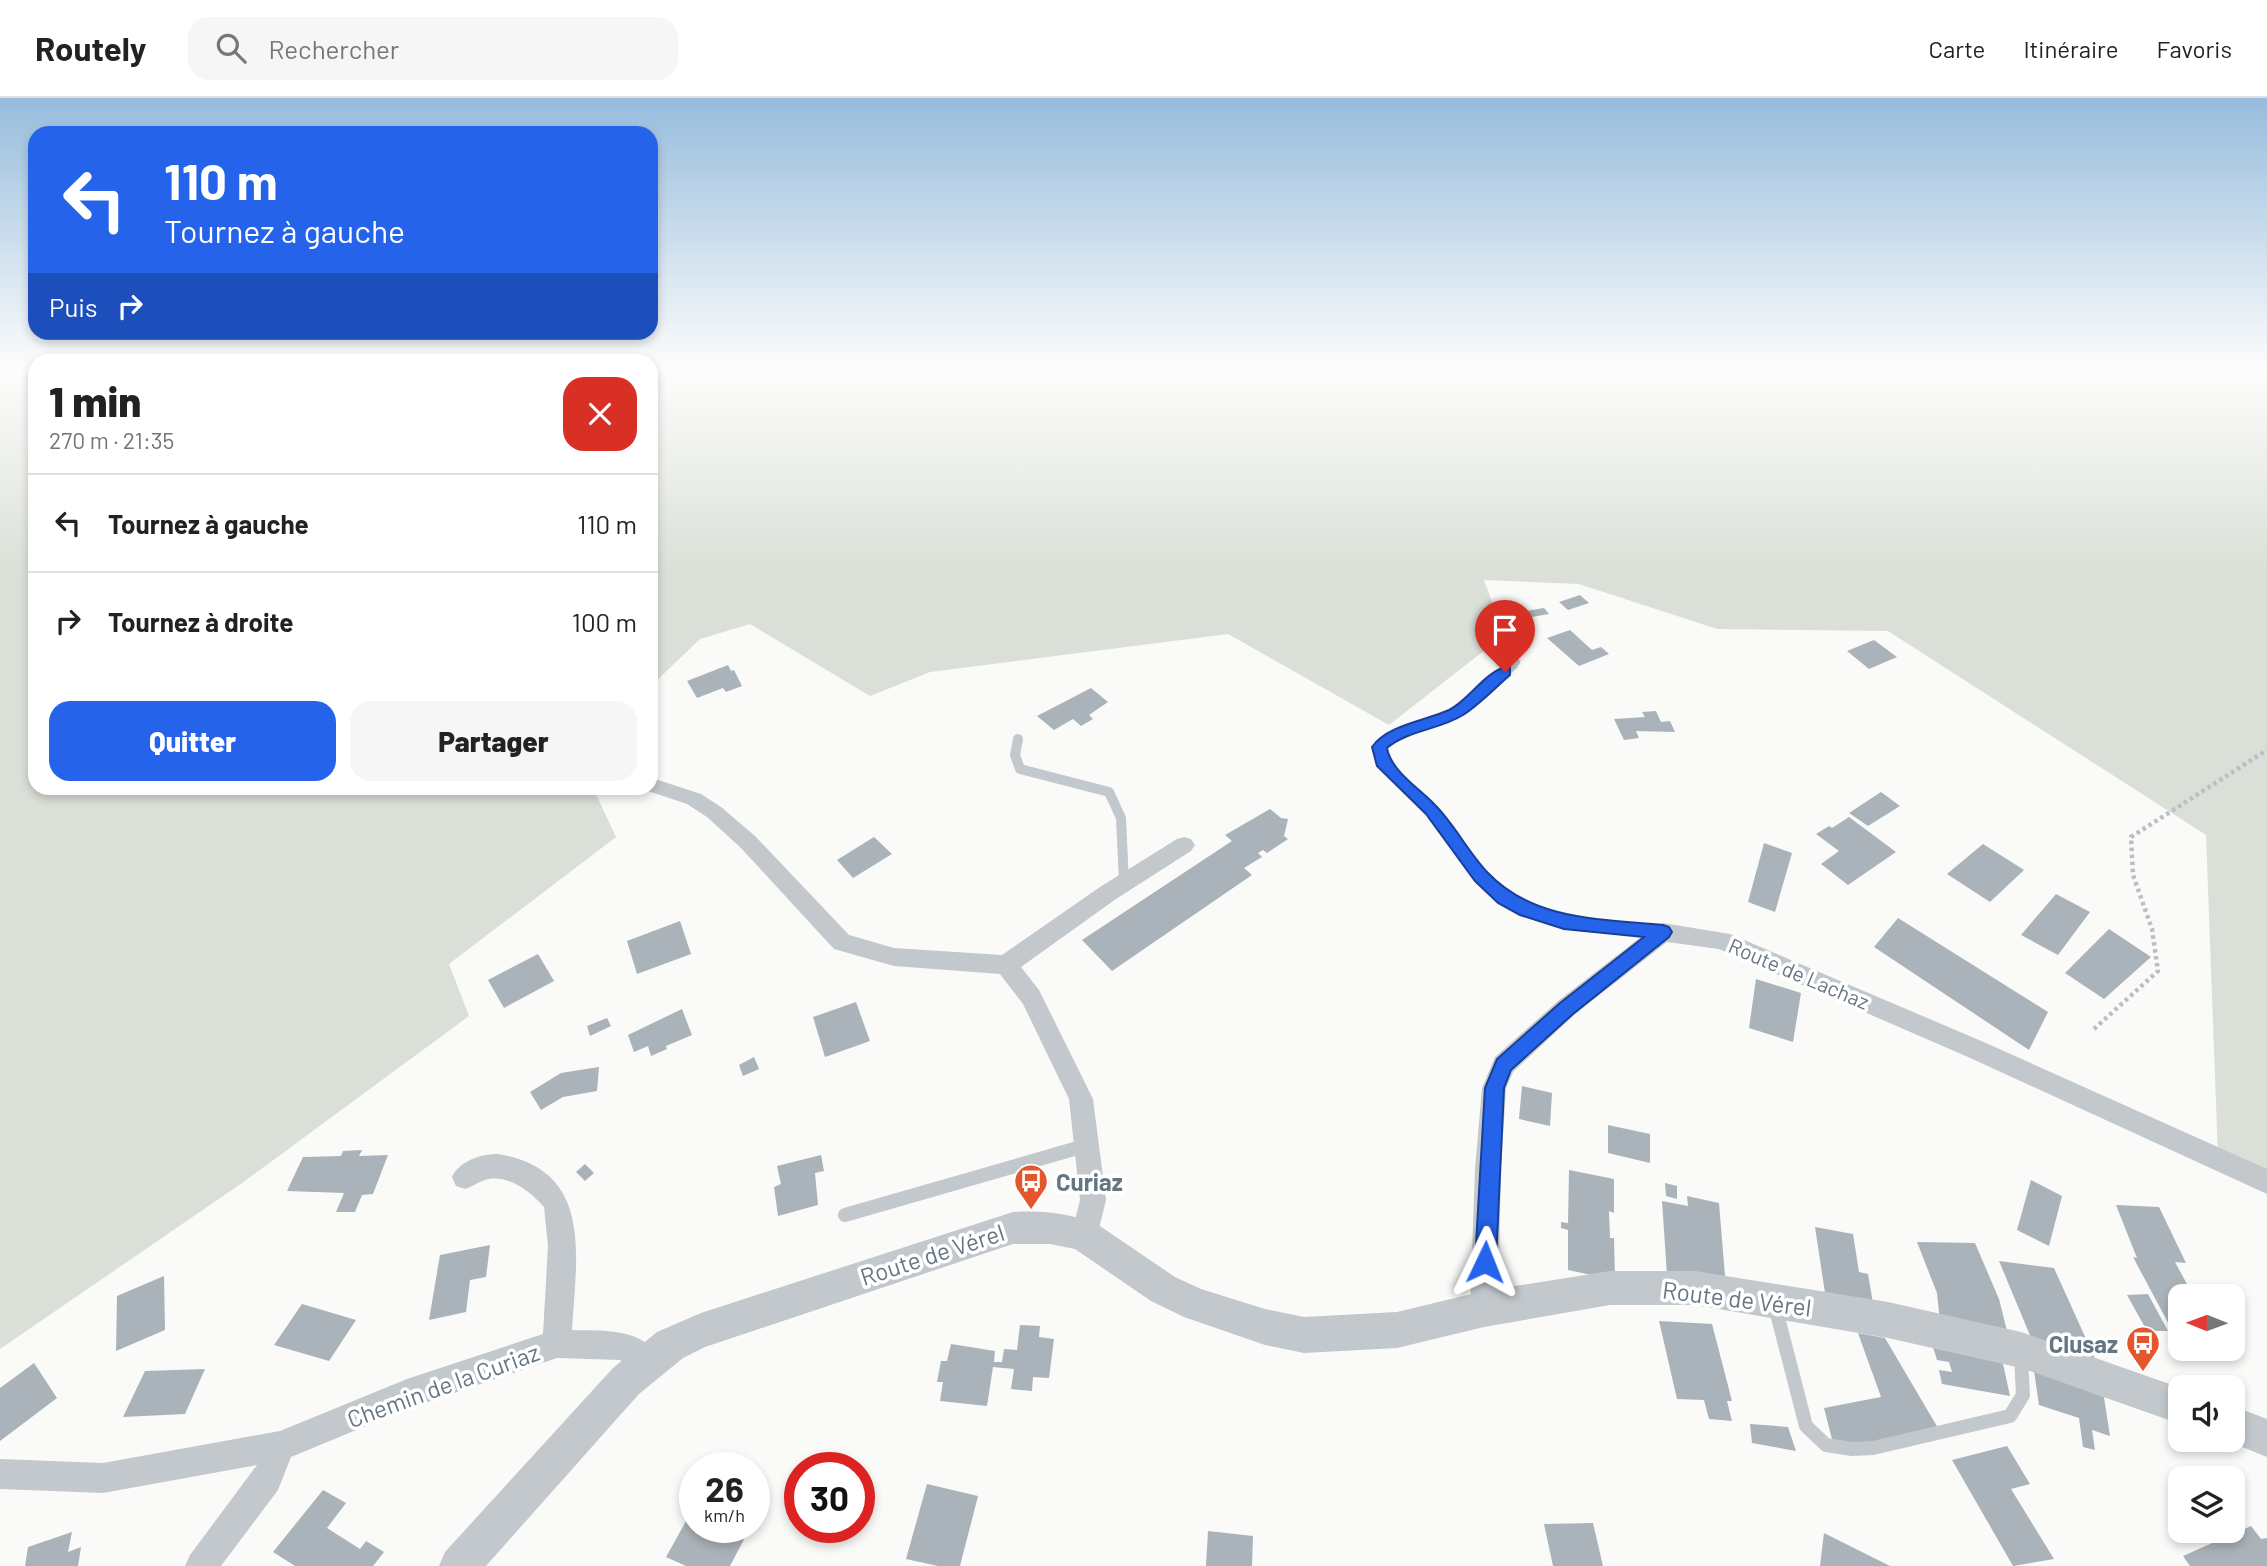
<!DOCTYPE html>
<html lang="fr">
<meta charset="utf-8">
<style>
body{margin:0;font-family:Barlow,sans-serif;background:#f6f6f6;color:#222;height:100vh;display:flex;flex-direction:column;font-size:26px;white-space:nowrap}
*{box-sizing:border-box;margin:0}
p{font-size:23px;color:#767676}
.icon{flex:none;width:38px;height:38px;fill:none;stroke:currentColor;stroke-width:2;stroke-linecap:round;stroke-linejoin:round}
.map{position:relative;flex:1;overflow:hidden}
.panel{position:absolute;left:28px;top:256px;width:630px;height:441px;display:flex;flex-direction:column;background:#fff;border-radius:21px;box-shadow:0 4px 10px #0003}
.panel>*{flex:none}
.top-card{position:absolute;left:28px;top:28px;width:630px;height:214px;border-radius:21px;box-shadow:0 4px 10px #0003;background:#2563eb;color:#fff;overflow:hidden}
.needle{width:46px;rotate:271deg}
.tools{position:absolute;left:2168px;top:1186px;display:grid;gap:14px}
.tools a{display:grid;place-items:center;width:77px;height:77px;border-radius:14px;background:#fff;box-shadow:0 4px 10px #0003;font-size:35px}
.speed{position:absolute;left:679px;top:1354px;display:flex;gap:14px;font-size:35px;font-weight:700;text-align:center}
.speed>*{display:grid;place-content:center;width:91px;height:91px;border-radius:50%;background:#fff;box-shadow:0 4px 10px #0003;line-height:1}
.speed small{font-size:18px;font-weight:400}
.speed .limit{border:10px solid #d22;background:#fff;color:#111}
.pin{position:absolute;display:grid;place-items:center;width:60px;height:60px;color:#fff;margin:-72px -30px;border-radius:50% 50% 50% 0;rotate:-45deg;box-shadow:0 0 7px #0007}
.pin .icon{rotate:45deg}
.me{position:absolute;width:77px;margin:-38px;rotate:2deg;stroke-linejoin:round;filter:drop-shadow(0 0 5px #0008)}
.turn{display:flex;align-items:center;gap:24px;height:147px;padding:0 21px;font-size:32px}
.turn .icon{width:91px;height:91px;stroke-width:2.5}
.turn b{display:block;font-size:49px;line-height:60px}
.then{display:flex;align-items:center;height:66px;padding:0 21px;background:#0003;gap:14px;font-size:26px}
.round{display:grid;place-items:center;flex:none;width:74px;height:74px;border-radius:21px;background:#f6f6f6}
.headline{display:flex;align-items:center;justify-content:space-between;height:119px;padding:0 21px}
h1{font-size:42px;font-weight:800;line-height:52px}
.primary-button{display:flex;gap:14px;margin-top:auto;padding:14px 21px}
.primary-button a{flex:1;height:80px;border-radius:21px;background:#2563eb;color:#fff;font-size:28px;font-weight:800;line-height:80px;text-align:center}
.primary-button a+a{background:#f6f6f6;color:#222}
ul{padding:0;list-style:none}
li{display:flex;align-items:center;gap:21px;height:98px;padding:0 21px;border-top:2px solid #e0e0e0}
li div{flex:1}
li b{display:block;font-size:26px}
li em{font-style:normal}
header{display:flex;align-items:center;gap:42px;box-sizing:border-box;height:98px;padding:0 35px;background:#fff;border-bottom:2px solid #e0e0e0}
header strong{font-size:33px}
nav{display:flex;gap:38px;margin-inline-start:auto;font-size:24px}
.search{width:490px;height:63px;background:#f6f6f6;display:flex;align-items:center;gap:18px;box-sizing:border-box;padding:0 24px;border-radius:21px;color:#767676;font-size:26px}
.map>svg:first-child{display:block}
</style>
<header>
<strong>Routely</strong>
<div class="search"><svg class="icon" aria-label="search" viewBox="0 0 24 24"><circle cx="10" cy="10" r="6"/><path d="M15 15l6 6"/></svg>Rechercher</div>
<nav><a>Carte</a><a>Itinéraire</a><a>Favoris</a></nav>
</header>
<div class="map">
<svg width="2267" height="1468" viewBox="0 0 2267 1468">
<rect width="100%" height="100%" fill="#fafaf8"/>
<g fill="#dadfd7">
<polygon points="0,272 35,272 35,690 593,690 616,739 449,866 469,918 242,1085 0,1251"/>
<polygon points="651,272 2267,272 2267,1077 2218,1058 2206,737 1888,533 1717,531 1579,486 1484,482 1504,537 1389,627 1228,536 930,574 870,598 750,526 700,541 651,588"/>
</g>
<g fill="#aab3b9">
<polygon points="1580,497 1589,505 1568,512 1559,504"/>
<polygon points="1544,510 1549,516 1526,520 1520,514"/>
<polygon points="1570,532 1592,552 1601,549 1609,556 1579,568 1547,540"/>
<polygon points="1874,542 1897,559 1869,571 1847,553"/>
<polygon points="728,567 731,573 734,572 742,588 726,594 723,590 697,600 687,583"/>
<polygon points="1091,590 1108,604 1089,617 1093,621 1081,628 1073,621 1054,632 1037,618"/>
<polygon points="1656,613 1661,624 1670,623 1675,634 1636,633 1639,640 1624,642 1614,621 1645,619 1642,614"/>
<polygon points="1881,694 1900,708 1868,728 1849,715"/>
<polygon points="1270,711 1281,720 1288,721 1284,738 1288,741 1267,755 1263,752 1258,755 1262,759 1244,770 1252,777 1112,873 1082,842 1232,743 1225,737"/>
<polygon points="1849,719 1896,754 1848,787 1821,766 1839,753 1816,736 1829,728 1832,730"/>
<polygon points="874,739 892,756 853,780 837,762"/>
<polygon points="1764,745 1792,755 1775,814 1748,804"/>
<polygon points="1983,746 2024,772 1990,804 1947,776"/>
<polygon points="2056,796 2090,814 2058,857 2021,837"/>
<polygon points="1898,820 2048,914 2029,952 1874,849"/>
<polygon points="680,823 691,856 637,876 627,843"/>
<polygon points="2109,831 2151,859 2104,901 2065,875"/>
<polygon points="538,856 554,883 504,910 488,882"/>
<polygon points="1756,881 1801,895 1793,944 1749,930"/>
<polygon points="856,904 870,943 825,959 813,919"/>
<polygon points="682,911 692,937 666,948 667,951 651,958 648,948 634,954 628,937"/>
<polygon points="607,920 611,928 590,938 587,928"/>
<polygon points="754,959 759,971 743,978 739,967"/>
<polygon points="599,969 597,993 563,999 541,1012 530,994 561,975"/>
<polygon points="1522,988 1552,995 1550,1028 1519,1021"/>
<polygon points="1608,1027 1650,1036 1650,1065 1608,1055"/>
<polygon points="362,1052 359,1058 388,1057 373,1096 362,1097 355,1114 336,1114 344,1095 287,1093 303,1059 341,1058 343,1053"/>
<polygon points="821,1057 824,1073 815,1075 818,1107 778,1118 774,1089 781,1086 777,1068"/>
<polygon points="585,1066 594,1075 585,1083 576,1074"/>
<polygon points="1569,1072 1614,1081 1614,1115 1609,1113 1610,1140 1614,1140 1615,1182 1568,1172 1568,1132 1561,1130 1561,1124 1568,1125"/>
<polygon points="2031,1082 2062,1098 2049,1148 2017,1132"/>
<polygon points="1665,1085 1677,1088 1677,1101 1666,1098"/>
<polygon points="1687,1098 1719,1105 1726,1190 1667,1177 1662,1103 1688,1108"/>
<polygon points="2116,1107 2159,1109 2186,1165 2175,1164 2194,1199 2180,1199 2180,1234 2173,1234 2133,1159 2137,1160"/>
<polygon points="1815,1129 1853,1136 1859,1174 1868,1176 1873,1205 1825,1195"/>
<polygon points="1917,1144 1975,1145 1999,1201 2008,1237 1940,1224 1937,1195"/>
<polygon points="490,1147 486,1179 470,1182 466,1214 429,1222 440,1157"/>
<polygon points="1999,1163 2054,1170 2096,1263 2034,1247"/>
<polygon points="164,1178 165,1232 116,1253 117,1198"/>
<polygon points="2148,1196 2168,1233 2147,1233 2127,1197"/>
<polygon points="302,1206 356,1222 329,1263 274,1247"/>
<polygon points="1659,1223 1712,1226 1732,1303 1727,1303 1732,1323 1709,1321 1704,1302 1677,1301"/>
<polygon points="1020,1227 1040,1228 1039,1239 1054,1241 1049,1280 1033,1279 1032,1293 1011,1291 1014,1271 993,1269 987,1308 940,1303 943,1284 937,1284 941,1263 947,1263 951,1246 995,1253 994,1264 1002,1264 1004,1251 1017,1252"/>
<polygon points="1858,1235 1885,1240 1938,1330 1875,1348 1833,1345 1824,1310 1881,1299"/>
<polygon points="1933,1249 2002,1261 2010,1298 1942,1286 1939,1272 1952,1274 1949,1264 1937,1262"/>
<polygon points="34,1265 57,1300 0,1343 0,1290"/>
<polygon points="205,1271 185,1316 123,1319 145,1273"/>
<polygon points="2034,1273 2103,1293 2110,1338 2092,1332 2095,1352 2083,1349 2079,1320 2039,1307"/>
<polygon points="1750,1326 1788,1329 1796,1353 1752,1345"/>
<polygon points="2199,1342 2224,1342 2226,1353"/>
<polygon points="2007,1348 2030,1386 2011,1391 2054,1461 2013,1468 1952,1362"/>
<polygon points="927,1386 978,1398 960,1468 938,1468 906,1461"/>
<polygon points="323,1392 346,1405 327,1430 360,1451 366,1443 384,1454 373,1468 295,1468 273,1454"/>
<polygon points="695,1407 695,1430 750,1430 730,1468 686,1468 666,1459"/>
<polygon points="1593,1425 1603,1468 1553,1468 1544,1426"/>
<polygon points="2251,1428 2261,1441 2267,1440 2267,1468 2190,1468 2183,1458"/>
<polygon points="1208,1433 1253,1438 1252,1468 1206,1468"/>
<polygon points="72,1434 68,1454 81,1449 78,1468 25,1468 28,1449"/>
<polygon points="1824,1435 1890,1468 1820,1468"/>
</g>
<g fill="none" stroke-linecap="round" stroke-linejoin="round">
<polyline stroke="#bbbfc2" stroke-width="4.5" stroke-dasharray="3.5 3.5" stroke-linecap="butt" points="2094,931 2158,873 2152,831 2133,777 2131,739 2267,652"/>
<polyline stroke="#c3c8cc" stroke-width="8" points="1511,569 1516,564"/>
<g stroke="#c3c8cc" stroke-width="10">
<polyline points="1513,567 1458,613 1389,642 1380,649 1382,664 1431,712 1481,778 1504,800 1526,812 1564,824 1662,834"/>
<polyline points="1018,641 1015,657 1020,671 1109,694 1121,720 1124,785"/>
</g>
<g stroke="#c3c8cc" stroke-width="14">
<polyline points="845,1117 1088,1047"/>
<polyline points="1775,1208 1806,1328 1826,1347 1852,1351 1873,1350 2010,1318 2023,1297 2021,1258"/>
</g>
<g fill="#c3c8cc" fill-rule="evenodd">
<polygon points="655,681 701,696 721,709 755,738 849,837 894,850 1002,857 1100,789 1177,741 1184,739 1191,741 1195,747 1191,753 1116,801 1021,869 1039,892 1093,1001 1106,1102 1095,1147 1085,1151 1075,1147 1071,1138 1080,1102 1069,1001 1023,906 1000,876 894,868 834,851 741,750 707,719 687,706 648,693 646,690 651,690 651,682"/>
<polygon points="1663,825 1730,836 1986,945 2267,1071 2267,1096 1968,959 1719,851 1667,844 1574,917 1513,974 1506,990 1501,1071 1498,1211 1494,1221 1484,1225 1474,1221 1470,1211 1475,1071 1482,990 1495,959 1558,903 1655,828"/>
<path d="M498,1056c97,16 78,103 74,176 33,1 75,-3 89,33l-4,10 -10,4 -27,-17 -63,-2 -150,51 -116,48 -13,33 -57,76h-36l5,-11 67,-90 -154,28 -103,-4v-30l103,4 177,-32 127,-52 136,-45 5,-88 -4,-39c-13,-15 -37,-34 -59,-27 -7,2 -13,7 -20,9l-9,-3 -4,-9c7,-16 29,-23 46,-23z"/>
</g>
<g fill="#c3c8cc" fill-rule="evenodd">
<path d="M1013,1114c30,-2 56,1 84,12l78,53 26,12 64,20 39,8 93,-5 87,-21 126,-20h85l193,31 133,30 160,56 -1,36 -159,-56 -133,-30 -193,-33h-85l-126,22 -87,21 -93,5 -39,-8 -81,-28 -33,-16 -76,-52 -25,-5h-37l-308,103 -22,11 -44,36 -153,172h-47l6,-14 168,-184 44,-36 44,-19z"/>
<polygon points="2233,1308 2267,1321 2267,1359 2225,1342 2233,1342"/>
</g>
</g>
<linearGradient id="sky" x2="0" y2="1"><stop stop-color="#96bcdc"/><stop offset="0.57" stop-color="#fdfdfc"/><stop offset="1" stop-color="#fdfdfc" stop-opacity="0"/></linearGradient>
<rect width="2267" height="477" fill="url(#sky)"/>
<path fill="#2563eb" stroke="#184099" stroke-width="2" d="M1505,569l5,1v7c-15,13 -30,29 -47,40 -24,15 -55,15 -76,33 4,23 32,40 48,57 20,20 33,47 53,68 46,48 113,46 175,52l6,2 3,5 -3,5 -96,77 -62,56 -7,18 -8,174 -3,8 -8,3 -7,-3 -3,-8 10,-174 12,-29 63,-56 84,-66 -80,-8 -44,-14 -22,-12 -23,-22 -49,-67 -49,-48 -5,-19c15,-22 53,-26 77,-37 20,-10 34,-36 56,-43z"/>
<defs>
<g id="bus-pin" transform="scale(1.75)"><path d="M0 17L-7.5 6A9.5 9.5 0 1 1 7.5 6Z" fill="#e4572e" stroke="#fff"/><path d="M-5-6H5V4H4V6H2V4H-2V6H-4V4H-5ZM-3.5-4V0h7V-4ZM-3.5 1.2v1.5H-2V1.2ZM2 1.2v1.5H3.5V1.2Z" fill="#fff"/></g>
</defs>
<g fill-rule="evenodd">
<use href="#bus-pin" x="1031" y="1083"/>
<use href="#bus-pin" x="2143" y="1245"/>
</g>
<g text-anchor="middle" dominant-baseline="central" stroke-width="7" stroke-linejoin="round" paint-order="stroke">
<g font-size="21" fill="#657683" stroke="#fff">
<text transform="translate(1799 875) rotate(23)">Route de Lachaz</text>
</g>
<g font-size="24" font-weight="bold" fill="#657683" stroke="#fff" text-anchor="start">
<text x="1056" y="1083">Curiaz</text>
<text x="2118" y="1245" text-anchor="end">Clusaz</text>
</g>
<g font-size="24" fill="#657683" stroke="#fff">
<text transform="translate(932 1156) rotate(-18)">Route de Vérel</text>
<text transform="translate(1737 1200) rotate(7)">Route de Vérel</text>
<text transform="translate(443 1287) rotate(-20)">Chemin de la Curiaz</text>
</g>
</g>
</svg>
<div class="tools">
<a><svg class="needle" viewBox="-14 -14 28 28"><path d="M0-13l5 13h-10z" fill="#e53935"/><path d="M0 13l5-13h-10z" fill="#767676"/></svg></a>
<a><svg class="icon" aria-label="sound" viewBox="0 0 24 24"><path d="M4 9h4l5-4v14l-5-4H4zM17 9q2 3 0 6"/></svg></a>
<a><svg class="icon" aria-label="layers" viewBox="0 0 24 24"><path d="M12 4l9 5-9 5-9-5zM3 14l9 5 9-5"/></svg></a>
</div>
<div class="speed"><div>26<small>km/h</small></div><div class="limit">30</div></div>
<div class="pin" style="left:1505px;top:574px;background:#d93025"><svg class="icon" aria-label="arrive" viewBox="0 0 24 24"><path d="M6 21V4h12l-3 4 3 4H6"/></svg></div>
<svg class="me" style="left:1485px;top:1164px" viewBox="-20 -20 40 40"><path d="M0-17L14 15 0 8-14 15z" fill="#2563eb" stroke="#fff" stroke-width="4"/></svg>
<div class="top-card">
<div class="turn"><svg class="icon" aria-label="left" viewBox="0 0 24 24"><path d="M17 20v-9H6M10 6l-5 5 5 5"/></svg><div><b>110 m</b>Tournez à gauche</div></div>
<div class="then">Puis<svg class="icon" aria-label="right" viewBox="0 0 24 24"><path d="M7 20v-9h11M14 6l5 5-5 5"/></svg></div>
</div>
<section class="panel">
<div class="headline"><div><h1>1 min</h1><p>270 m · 21:35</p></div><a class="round" style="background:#d93025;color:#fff"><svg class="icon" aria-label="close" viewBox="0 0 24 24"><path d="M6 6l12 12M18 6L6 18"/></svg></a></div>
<ul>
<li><svg class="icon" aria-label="left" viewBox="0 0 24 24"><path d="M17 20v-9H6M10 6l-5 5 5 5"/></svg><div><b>Tournez à gauche</b></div><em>110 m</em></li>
<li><svg class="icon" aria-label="right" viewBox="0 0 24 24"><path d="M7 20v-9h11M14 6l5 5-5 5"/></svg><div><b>Tournez à droite</b></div><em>100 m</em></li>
</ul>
<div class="primary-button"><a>Quitter</a><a>Partager</a></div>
</section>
</div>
